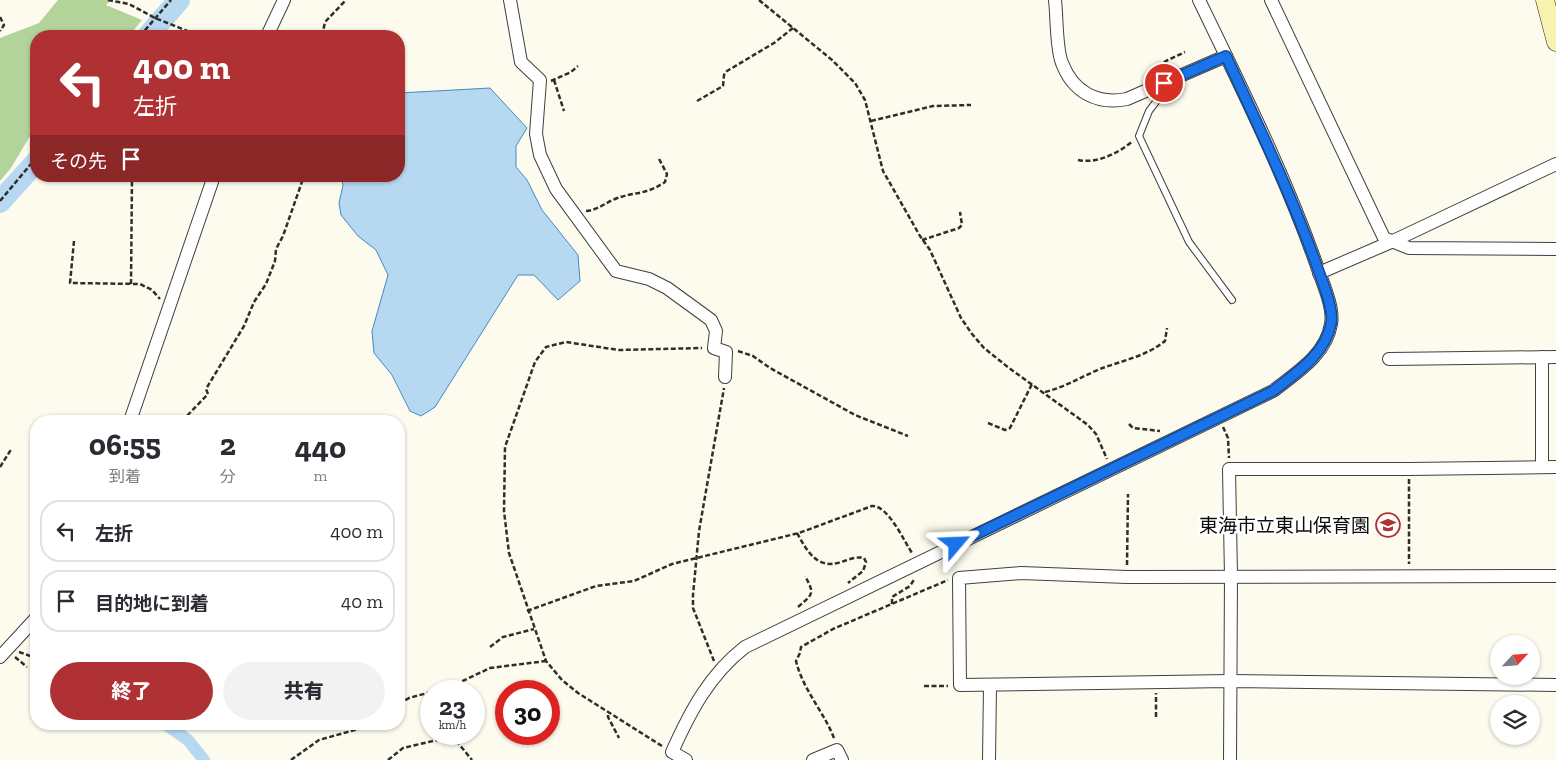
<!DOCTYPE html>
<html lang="ja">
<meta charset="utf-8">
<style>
body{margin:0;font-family:"Zilla Slab","Noto Sans JP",serif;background:#f2f2f3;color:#2b2b33;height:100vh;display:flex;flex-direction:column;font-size:19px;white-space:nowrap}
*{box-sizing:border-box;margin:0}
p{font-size:16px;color:#7c7c81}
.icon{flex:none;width:28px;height:28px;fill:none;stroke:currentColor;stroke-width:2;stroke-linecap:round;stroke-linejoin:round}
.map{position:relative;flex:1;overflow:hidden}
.drawer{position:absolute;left:30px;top:415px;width:375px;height:315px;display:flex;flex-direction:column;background:#fff;border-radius:20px;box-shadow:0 1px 4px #0004}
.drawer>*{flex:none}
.top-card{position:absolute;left:30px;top:30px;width:375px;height:152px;border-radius:20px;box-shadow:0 1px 4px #0004;background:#af3133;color:#fff;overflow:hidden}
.needle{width:32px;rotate:64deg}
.tools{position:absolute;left:1490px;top:635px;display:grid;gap:10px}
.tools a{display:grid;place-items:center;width:50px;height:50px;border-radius:50%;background:#fff;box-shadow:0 1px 4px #0004;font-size:25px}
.speed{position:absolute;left:420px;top:680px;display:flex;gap:10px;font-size:25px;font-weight:700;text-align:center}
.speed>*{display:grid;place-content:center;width:65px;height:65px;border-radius:50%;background:#fff;box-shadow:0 1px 4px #0004;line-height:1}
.speed small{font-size:12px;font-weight:400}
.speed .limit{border:8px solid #d22;background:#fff;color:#111}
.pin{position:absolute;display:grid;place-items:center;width:42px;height:42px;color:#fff;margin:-21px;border:2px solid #fff;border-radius:50%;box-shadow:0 1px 5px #0007}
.me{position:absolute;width:55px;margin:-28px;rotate:64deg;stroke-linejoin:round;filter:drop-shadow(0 0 4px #0008)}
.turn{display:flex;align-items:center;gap:18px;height:105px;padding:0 20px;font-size:22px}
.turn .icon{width:65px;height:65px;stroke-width:2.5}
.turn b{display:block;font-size:35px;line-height:42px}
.then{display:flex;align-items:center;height:48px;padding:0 20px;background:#0003;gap:10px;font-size:19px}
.eta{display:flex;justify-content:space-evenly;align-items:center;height:85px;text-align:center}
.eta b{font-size:30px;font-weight:800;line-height:35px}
.primary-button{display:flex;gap:10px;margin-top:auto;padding:10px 20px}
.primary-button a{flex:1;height:58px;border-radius:30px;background:#af3133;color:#fff;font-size:20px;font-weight:800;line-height:58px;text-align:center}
.primary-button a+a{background:#f2f2f3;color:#2b2b33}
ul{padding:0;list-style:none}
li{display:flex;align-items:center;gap:15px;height:62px;margin:0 10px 8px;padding:0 10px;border:2px solid #e1e1e2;border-radius:20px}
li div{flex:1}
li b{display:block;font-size:19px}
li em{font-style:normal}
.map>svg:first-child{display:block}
</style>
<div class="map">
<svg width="1556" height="760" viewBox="0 0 1556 760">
<rect width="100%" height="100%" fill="#fdfbed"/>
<polygon fill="#b2d49b" points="58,0 111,0 106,5 142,20 129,36 36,36 36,126 11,168 0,181 0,38 39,23"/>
<polygon fill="#b6d8f0" stroke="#448ac0" points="490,88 527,128 516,146 516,167 527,180 542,210 578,255 580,281 558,300 534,275 518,275 435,407 421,416 410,411 392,375 374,353 372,331 388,275 376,250 358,236 341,215 339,203 343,185 341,176 399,176 399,93"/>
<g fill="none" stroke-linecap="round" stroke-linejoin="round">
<polyline stroke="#b6d8f0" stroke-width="12" points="165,724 188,740 204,760"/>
<g stroke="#b6d8f0" stroke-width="22">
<polyline points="148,36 179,0"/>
<polyline points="0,202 36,162"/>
</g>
<g stroke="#3f3f3f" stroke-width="8">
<polyline id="lane" points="1164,83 1165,90 1149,111 1139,136 1189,242 1232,300"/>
</g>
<g stroke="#3f3f3f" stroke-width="14">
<g id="street">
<polyline points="510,0 521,62 540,80 536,134 540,155 556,189 616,271 649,279 667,288 711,320 716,331 714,348 726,352 725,377"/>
<path d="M1055,0c2,16 1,49 7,63 11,29 35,42 65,36l99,-43"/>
<polyline points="1271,0 1384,238 1409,248 1556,249"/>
<polyline points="267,36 284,0"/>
<polyline points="1319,273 1391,242 1556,164"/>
<polyline points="1542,357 1542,467"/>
<polyline points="1389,359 1556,357"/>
<polyline points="130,421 214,176"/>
<polyline points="1556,576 1127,577 1021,573 959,578 960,685 1229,681 1556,685"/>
<polyline points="0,657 36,618"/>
<path d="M686,760l-14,-8c18,-40 37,-77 73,-105l528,-256c23,-18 53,-36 58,-67 3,-15 -7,-38 -12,-52 -32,-93 -77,-183 -120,-272"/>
<polyline points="813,760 837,750 842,760"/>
<polyline points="989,760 990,686"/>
<polyline points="1230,760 1231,576 1229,469 1408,469 1556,467"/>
</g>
</g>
<g stroke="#2e2e2e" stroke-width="19">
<polyline id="secondary" points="1545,0 1556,42"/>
</g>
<g stroke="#2e2e2e" stroke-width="2.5" stroke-dasharray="5 2.5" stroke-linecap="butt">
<polyline points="108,0 129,4 155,18 200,36"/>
<polyline points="759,0 832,60 855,83 865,100 883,171 920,236 930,250 961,318 972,334 984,348 1009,368 1088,425 1096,434 1107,459"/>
<polyline points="0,17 4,25 0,31"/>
<polyline points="140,36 171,0"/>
<polyline points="322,36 325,22 346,0"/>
<polyline points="1146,76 1166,61 1185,52"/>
<polyline points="554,80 564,111"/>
<polyline points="551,81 571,72 578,66"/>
<polyline points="697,101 723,86 724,75 727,71 774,43 793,28"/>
<polyline points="871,121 933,106 971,105"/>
<path d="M1078,160c20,4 40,-7 55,-19"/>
<polyline points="0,201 36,158"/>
<path d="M586,211c12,-1 19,-8 29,-12 20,-8 29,-3 50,-17l2,-8 -9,-17"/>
<polyline points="922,240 959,228 962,225 960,212"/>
<polyline points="74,241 70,283 140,284 152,290 160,299"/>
<polyline points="131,284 132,176"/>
<polyline points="738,351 753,356 770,368 855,415 908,436"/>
<path d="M1045,392c20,-5 36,-15 55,-23 21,-8 47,-13 65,-28l2,-13"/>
<polyline points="182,421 208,394 206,389 244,326 254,302 266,284 275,261 276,249 283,236 304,176"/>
<polyline points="988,423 1005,430 1010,428 1032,384"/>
<polyline points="1129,424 1133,428 1160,431"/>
<polyline points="1223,427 1228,438 1229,458"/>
<polyline points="0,467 12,448"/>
<polyline points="1409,479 1409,564"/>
<path d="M797,533c10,18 20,37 44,29 7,-2 15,-6 23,-4l2,4 -3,9 -15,12"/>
<polyline points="1127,565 1128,494"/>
<polyline points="892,604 892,597 910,586 915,578"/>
<path d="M798,607c15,-13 17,-13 7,-31"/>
<path d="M527,611l69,-25 38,-5 38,-17 127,-31 73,-27c16,-1 32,35 40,47"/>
<polyline points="490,647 503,637 534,629"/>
<polyline points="19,652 36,658"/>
<polyline points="15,657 27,667"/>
<polyline points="714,661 693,608 693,595 699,531 724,388"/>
<polyline points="924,686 948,686"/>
<polyline points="434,691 452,686 490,668 546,661"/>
<polyline points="399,704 409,698 431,692"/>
<polyline points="608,715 608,717 619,738"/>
<polyline points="1156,717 1156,693"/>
<path d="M834,738c-10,-26 -31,-48 -38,-77l4,-8 1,-6 32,-18 115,-49"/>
<polyline points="662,746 578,693 562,680 546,661 509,553 504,511 505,447 535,362 546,347 566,342 619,350 702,348"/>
<polyline points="291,760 319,740 376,724"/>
<polyline points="388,760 403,748 450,737 454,738 472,760"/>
</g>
<use href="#lane" stroke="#fff" stroke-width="6"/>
<use href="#street" stroke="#fff" stroke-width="12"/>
<use href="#secondary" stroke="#f7f2ae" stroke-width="18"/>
</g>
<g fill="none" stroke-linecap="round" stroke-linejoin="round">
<g stroke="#114b97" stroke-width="12">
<path id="route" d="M956,544l317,-153c23,-18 52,-36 58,-67 3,-14 -7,-38 -12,-52 -26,-74 -60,-145 -93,-216l-62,27"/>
</g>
<use href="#route" stroke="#1a73e8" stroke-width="9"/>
</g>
<defs>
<g id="school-ring" transform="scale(1.25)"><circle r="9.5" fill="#fff" stroke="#af3133" stroke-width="1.5"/><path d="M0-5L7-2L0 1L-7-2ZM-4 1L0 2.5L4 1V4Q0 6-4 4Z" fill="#af3133"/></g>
</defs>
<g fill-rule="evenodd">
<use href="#school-ring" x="1388" y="525"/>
</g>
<g text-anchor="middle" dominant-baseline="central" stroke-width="5" stroke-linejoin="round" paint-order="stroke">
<g font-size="19" fill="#0c0c0c" stroke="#fff" text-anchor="end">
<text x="1370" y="525">東海市立東山保育園</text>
</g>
</g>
</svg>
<div class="tools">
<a><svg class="needle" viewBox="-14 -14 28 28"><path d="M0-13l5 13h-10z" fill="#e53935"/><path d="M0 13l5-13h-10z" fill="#7c7c81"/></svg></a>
<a><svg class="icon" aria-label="layers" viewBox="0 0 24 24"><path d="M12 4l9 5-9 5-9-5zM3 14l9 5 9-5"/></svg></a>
</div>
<div class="speed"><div>23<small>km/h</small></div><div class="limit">30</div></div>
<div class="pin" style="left:1164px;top:83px;background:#d93025"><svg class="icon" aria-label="arrive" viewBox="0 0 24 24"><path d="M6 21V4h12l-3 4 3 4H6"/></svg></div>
<svg class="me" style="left:956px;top:544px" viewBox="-20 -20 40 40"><path d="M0-17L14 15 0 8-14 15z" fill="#1a73e8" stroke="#fff" stroke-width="4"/></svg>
<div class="top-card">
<div class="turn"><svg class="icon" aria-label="left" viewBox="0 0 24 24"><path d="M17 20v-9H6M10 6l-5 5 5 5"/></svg><div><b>400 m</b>左折</div></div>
<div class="then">その先<svg class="icon" aria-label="arrive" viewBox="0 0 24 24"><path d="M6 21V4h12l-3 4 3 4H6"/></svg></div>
</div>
<section class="drawer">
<div class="eta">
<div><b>06:55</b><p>到着</p></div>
<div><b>2</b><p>分</p></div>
<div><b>440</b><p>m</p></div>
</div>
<ul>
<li><svg class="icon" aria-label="left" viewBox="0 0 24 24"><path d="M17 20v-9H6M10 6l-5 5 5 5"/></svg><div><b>左折</b></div><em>400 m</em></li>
<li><svg class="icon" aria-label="arrive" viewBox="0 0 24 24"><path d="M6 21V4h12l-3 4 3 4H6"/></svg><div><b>目的地に到着</b></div><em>40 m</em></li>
</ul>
<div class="primary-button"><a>終了</a><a>共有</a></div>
</section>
</div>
